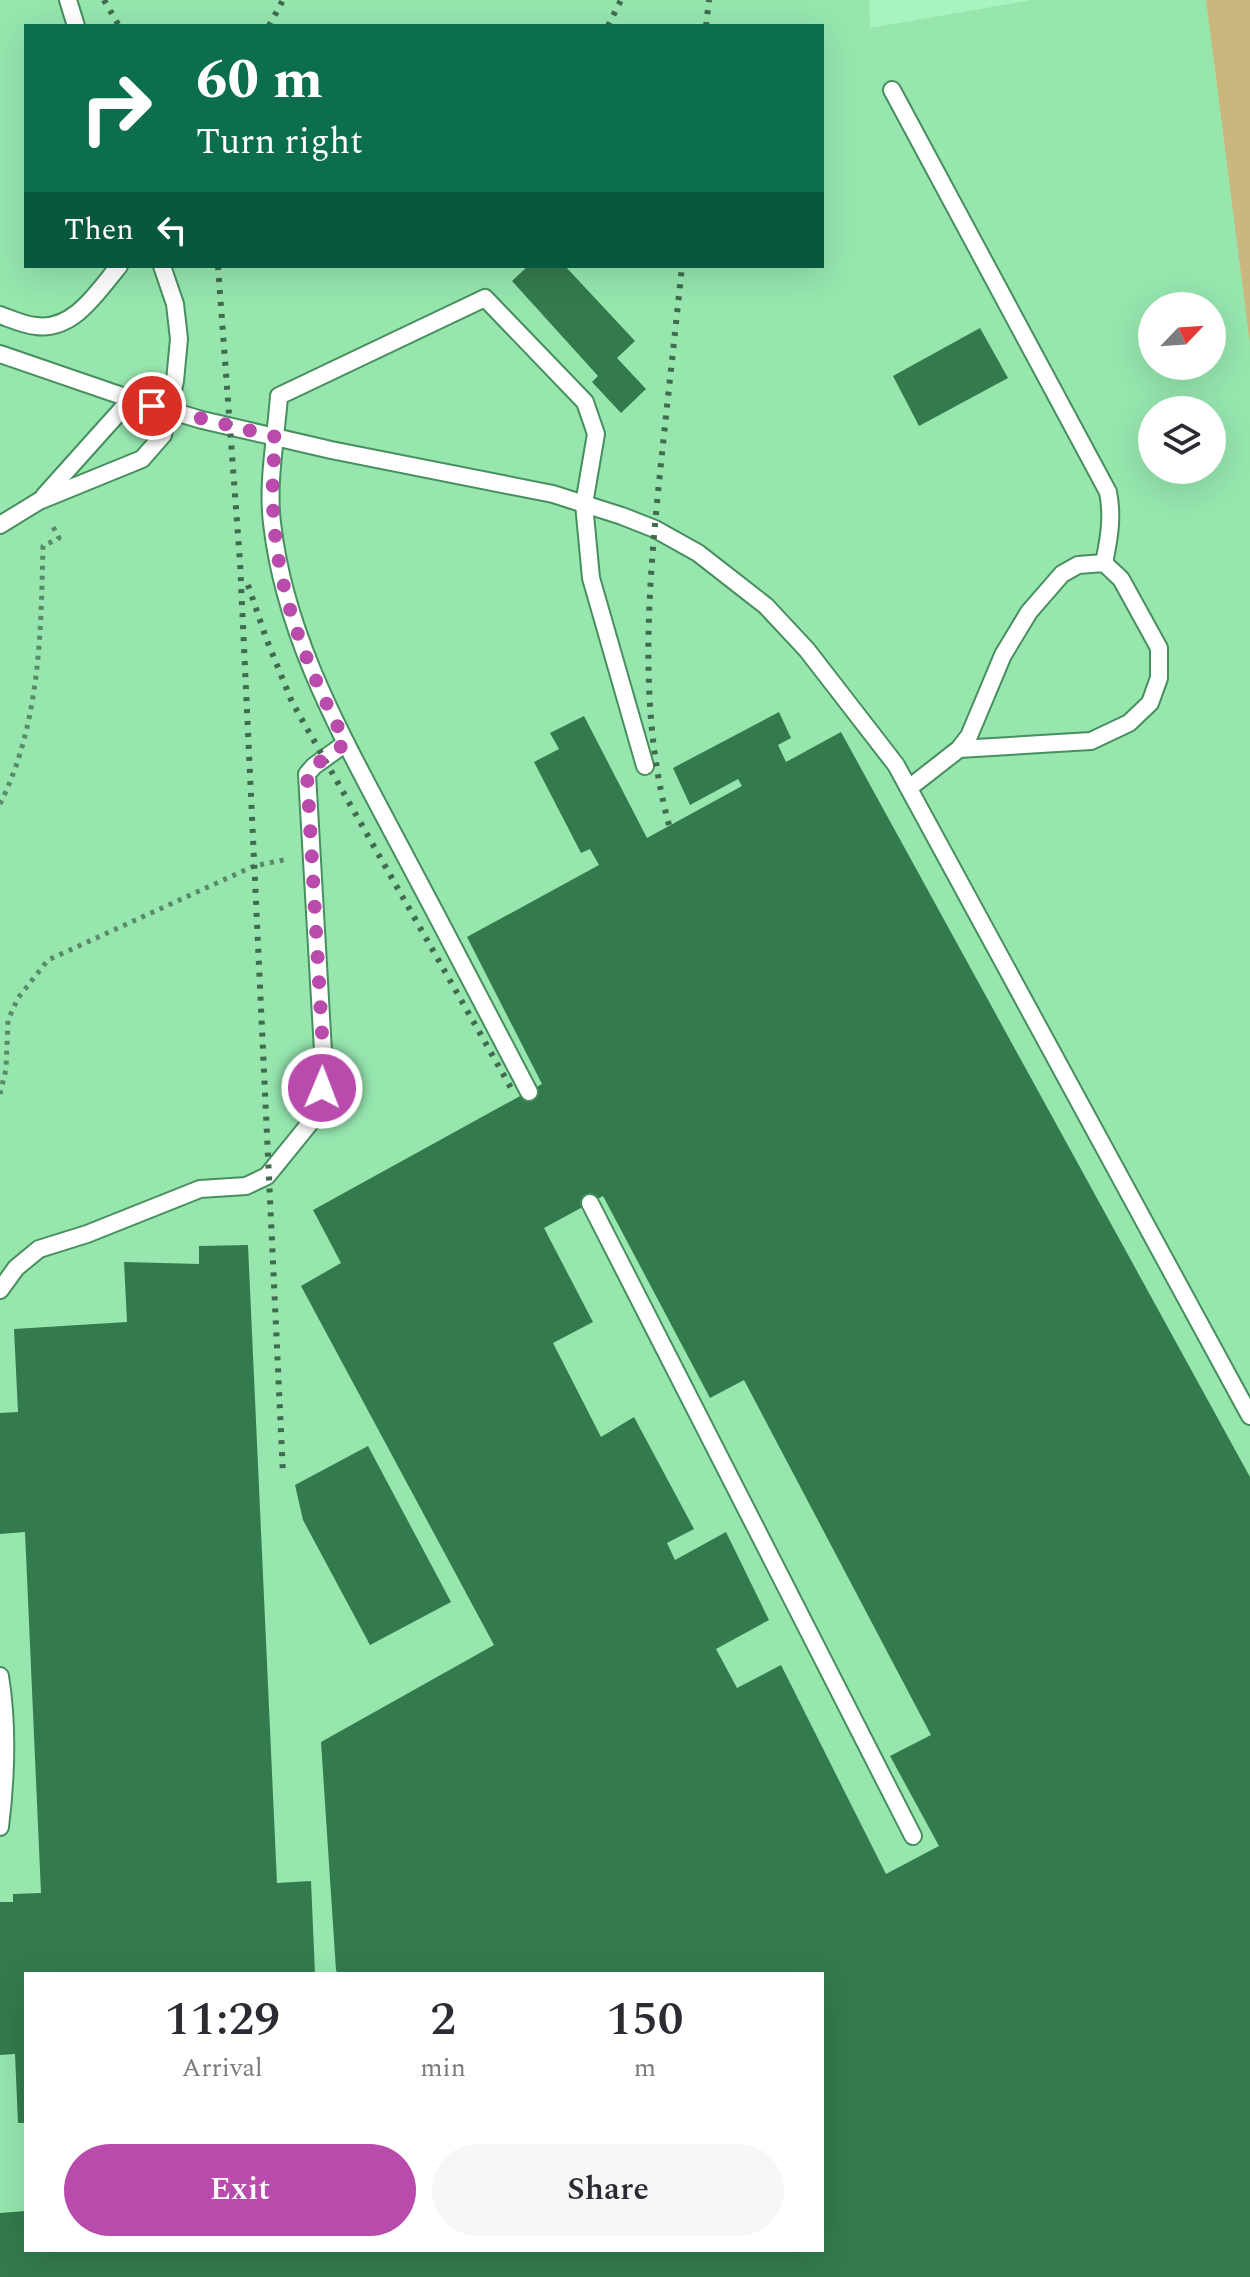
<!DOCTYPE html>
<style>
body{margin:0;font-family:Spectral,serif;background:#f7f7f7;color:#2b2b33;height:100vh;display:flex;flex-direction:column;font-size:30px;white-space:nowrap}
*{box-sizing:border-box;margin:0}
p{font-size:26px;color:#7c7c81}
.icon{flex:none;width:44px;height:44px;fill:none;stroke:currentColor;stroke-width:2;stroke-linecap:round;stroke-linejoin:round}
.map{position:relative;flex:1;overflow:hidden}
.details{position:absolute;left:24px;top:1972px;width:800px;height:280px;display:flex;flex-direction:column;background:#fff;border-radius:0px;box-shadow:0 8px 32px #0002}
.details>*{flex:none}
.guide{position:absolute;left:24px;top:24px;width:800px;height:244px;border-radius:0px;box-shadow:0 8px 32px #0002;background:#0b6e4f;color:#fff;overflow:hidden}
.needle{width:52px;rotate:65deg}
.fabs{position:absolute;left:1138px;top:292px;display:grid;gap:16px}
.fabs a{display:grid;place-items:center;width:88px;height:88px;border-radius:50%;background:#fff;box-shadow:0 8px 32px #0002;font-size:40px}
.pin{position:absolute;display:grid;place-items:center;width:68px;height:68px;color:#fff;margin:-34px;border:4px solid #fff;border-radius:50%;box-shadow:0 2px 8px #0007}
.me{position:absolute;width:88px;margin:-44px;rotate:1deg;stroke-linejoin:round;filter:drop-shadow(0 0 6px #0008)}
.turn{display:flex;align-items:center;gap:28px;height:168px;padding:0 40px;font-size:36px}
.turn .icon{width:104px;height:104px;stroke-width:2.5}
.turn b{display:block;font-size:56px;line-height:68px}
.then{display:flex;align-items:center;height:76px;padding:0 40px;background:#0003;gap:16px;font-size:30px}
.eta{display:flex;justify-content:space-evenly;align-items:center;height:136px;text-align:center}
.eta b{font-size:48px;font-weight:600;line-height:56px}
.action{display:flex;gap:16px;margin-top:auto;padding:16px 40px}
.action a{flex:1;height:92px;border-radius:48px;background:#b84bab;color:#fff;font-size:32px;font-weight:600;line-height:92px;text-align:center}
.action a+a{background:#f7f7f7;color:#2b2b33}
.map>svg:first-child{display:block}
</style>
<div class="map">
<svg width="1250" height="2277" viewBox="0 0 1250 2277">
<rect width="100%" height="100%" fill="#a9f3be"/>
<path fill="#96e6ae" fill-rule="evenodd" d="M0,0h869l1,28 162,-28h174l44,345v1932h-1250zM26,26h796v240h-796zM1152,306h60v60h-60zM1152,410h60v60h-60zM26,1974h796v276h-796z"/>
<polygon fill="#c9b77d" points="1206,0 1250,0 1250,345"/>
<g fill="#337b4c" fill-rule="evenodd">
<polygon points="528,266 565,266 635,341 617,358 646,389 621,413 592,382 598,376 512,281"/>
<polygon points="980,328 1008,378 919,426 893,376"/>
<path d="M779,712l12,26 -13,7 8,17 55,-30 409,745v800h-1250v-64l26,-2v39h796v-276h-484l-2,-4 -15,-228 173,-97 -193,-359 40,-23 -28,-53 229,-126 -75,-147 132,-72 -9,-16 -9,4 -47,-91 25,-13 -9,-16 34,-17 63,122 95,-52 -4,-7 -48,26 -17,-37zM603,1196l107,202 34,-18 187,355 -41,21 49,90 -53,28 -105,-209 -44,23 -21,-39 53,-29 -43,-88 -51,28 -8,-17 27,-14 -60,-112 -33,20 -48,-94 40,-21 -49,-94z"/>
<polygon points="248,1245 277,1883 311,1881 315,1974 26,1974 26,2123 18,2123 15,2054 0,2055 0,1902 13,1902 13,1894 41,1893 25,1532 0,1534 0,1413 18,1412 14,1329 127,1322 124,1262 199,1264 199,1246"/>
<polygon points="368,1446 451,1602 370,1645 303,1520 295,1485"/>
</g>
<g fill="none" stroke-linecap="round" stroke-linejoin="round">
<g stroke="#478f5f" stroke-width="20">
<g id="service">
<polyline points="68,0 76,26"/>
<path d="M892,90l216,402c5,25 1,47 -4,71"/>
<path d="M0,315c11,4 24,10 36,11 38,5 62,-35 83,-60"/>
<polyline points="0,354 131,399 202,420 331,450 553,494 622,516 655,529 698,553 766,606 807,650 896,765 1250,1416"/>
<polyline points="44,496 131,399"/>
<polyline points="0,525 39,501 142,459 163,435 175,381 179,339 175,304 162,266"/>
<polyline points="909,788 959,749 969,736 1003,655 1029,612 1062,574 1078,565 1104,563 1121,579 1159,648 1159,678 1150,703 1129,723 1091,741 959,749"/>
<path d="M529,1092c-45,-86 -90,-173 -136,-259 -52,-99 -108,-196 -121,-310 -5,-41 4,-85 7,-127l206,-98 100,104 11,32 -12,70 7,74 54,188"/>
<polyline points="590,1203 913,1836"/>
<polyline points="0,1290 16,1268 39,1249 87,1234 200,1189 246,1186 267,1176 310,1123 322,1088 323,1051 307,774 314,766 346,743"/>
<path d="M0,1676c8,49 6,102 0,151"/>
</g>
</g>
<g stroke="#598b68" stroke-width="5" stroke-dasharray="4 6" stroke-linecap="butt">
<path d="M0,804c40,-80 41,-171 43,-258l16,-8 -8,-15"/>
<polyline points="0,1094 6,1069 8,1020 18,998 48,960 254,866 288,859"/>
</g>
<use href="#service" stroke="#fff" stroke-width="16"/>
<g stroke="#406b4e" stroke-width="6" stroke-dasharray="4 8" stroke-linecap="butt">
<polyline points="104,0 119,26"/>
<polyline points="269,26 283,0"/>
<polyline points="608,26 621,0"/>
<polyline points="706,26 709,0"/>
<polyline points="218,266 240,562 283,1475"/>
<polyline points="248,585 266,638 292,702 511,1088"/>
<path d="M669,825c-31,-115 -21,-235 -9,-352 7,-69 15,-138 22,-207"/>
</g>
</g>
<g fill="none" stroke-linecap="round" stroke-linejoin="round">
<path stroke="#b84bab" stroke-width="14" stroke-dasharray="0 25.2" d="M152,406l124,31c-14,116 18,205 70,306l-32,23 -7,8 16,277 -1,37"/>
</g>
</svg>
<div class="fabs">
<a><svg class="needle" viewBox="-14 -14 28 28"><path d="M0-13l5 13h-10z" fill="#e53935"/><path d="M0 13l5-13h-10z" fill="#7c7c81"/></svg></a>
<a><svg class="icon" aria-label="layers" viewBox="0 0 24 24"><path d="M12 4l9 5-9 5-9-5zM3 14l9 5 9-5"/></svg></a>
</div>
<div class="pin" style="left:152px;top:406px;background:#d93025"><svg class="icon" aria-label="arrive" viewBox="0 0 24 24"><path d="M6 21V4h12l-3 4 3 4H6"/></svg></div>
<svg class="me" style="left:322px;top:1088px" viewBox="-20 -20 40 40"><circle r="17" fill="#b84bab" stroke="#fff" stroke-width="3"/><path d="M0-11L8 9 0 5-8 9z" fill="#fff"/></svg>
<div class="guide">
<div class="turn"><svg class="icon" aria-label="right" viewBox="0 0 24 24"><path d="M7 20v-9h11M14 6l5 5-5 5"/></svg><div><b>60 m</b>Turn right</div></div>
<div class="then">Then<svg class="icon" aria-label="left" viewBox="0 0 24 24"><path d="M17 20v-9H6M10 6l-5 5 5 5"/></svg></div>
</div>
<section class="details">
<div class="eta">
<div><b>11:29</b><p>Arrival</p></div>
<div><b>2</b><p>min</p></div>
<div><b>150</b><p>m</p></div>
</div>
<div class="action"><a>Exit</a><a>Share</a></div>
</section>
</div>
